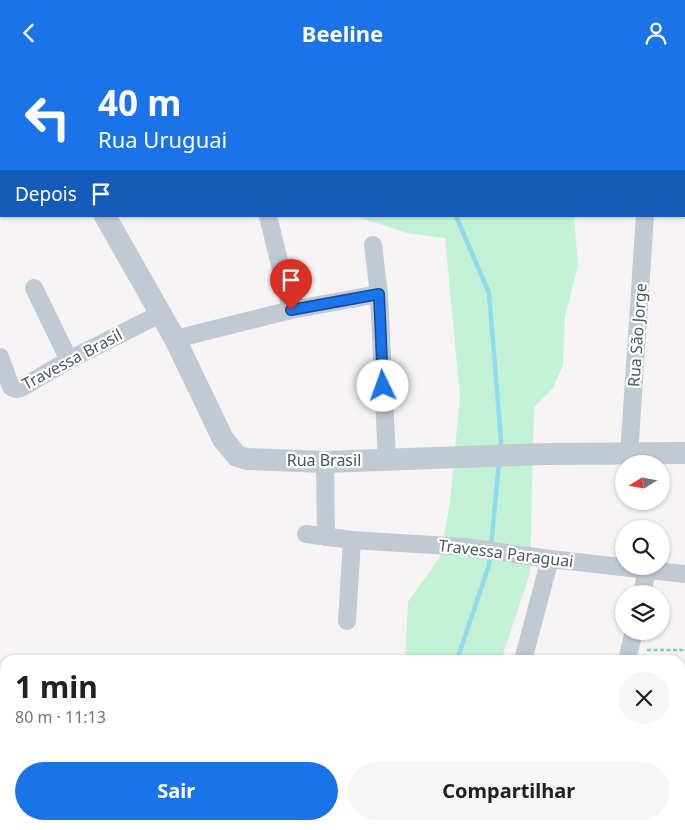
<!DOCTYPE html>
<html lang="pt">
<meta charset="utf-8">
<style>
body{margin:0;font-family:"Noto Sans",sans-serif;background:#f6f6f6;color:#202124;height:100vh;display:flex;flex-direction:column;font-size:19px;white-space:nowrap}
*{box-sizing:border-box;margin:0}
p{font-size:16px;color:#757577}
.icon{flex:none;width:28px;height:28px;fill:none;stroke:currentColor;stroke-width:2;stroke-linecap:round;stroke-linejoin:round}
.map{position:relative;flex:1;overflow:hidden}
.details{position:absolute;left:0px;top:590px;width:685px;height:175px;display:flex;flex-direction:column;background:#fff;border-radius:15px 15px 0 0;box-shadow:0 1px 4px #0004}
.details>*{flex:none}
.hud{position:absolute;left:0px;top:0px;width:685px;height:152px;box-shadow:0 1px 4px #0004;background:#1a73e8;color:#fff;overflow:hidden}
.needle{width:32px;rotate:259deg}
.fabs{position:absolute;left:615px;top:390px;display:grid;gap:10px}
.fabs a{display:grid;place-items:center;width:55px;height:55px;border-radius:50%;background:#fff;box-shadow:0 1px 4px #0004;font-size:25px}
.pin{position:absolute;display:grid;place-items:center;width:42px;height:42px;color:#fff;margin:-51px -21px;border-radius:50% 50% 50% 0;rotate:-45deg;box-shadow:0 0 5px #0007}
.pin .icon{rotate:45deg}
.me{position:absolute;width:55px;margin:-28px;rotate:357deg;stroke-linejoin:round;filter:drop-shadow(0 0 4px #0008)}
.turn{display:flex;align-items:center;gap:18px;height:105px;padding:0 15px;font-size:22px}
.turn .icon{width:65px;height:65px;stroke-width:2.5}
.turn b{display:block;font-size:35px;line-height:42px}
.then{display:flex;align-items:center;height:48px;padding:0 15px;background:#0003;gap:10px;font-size:19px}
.round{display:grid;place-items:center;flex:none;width:52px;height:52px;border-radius:26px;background:#f6f6f6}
.overview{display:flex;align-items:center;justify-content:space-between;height:85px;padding:0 15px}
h1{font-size:30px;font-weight:700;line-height:38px}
.button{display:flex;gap:10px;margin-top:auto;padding:10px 15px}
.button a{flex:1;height:58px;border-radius:30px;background:#1a73e8;color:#fff;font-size:20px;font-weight:700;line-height:58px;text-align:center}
.button a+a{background:#f6f6f6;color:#202124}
header{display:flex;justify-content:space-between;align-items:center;height:65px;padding:0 15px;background:#1a73e8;color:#fff;font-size:22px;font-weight:700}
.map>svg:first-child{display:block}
</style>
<header><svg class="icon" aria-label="back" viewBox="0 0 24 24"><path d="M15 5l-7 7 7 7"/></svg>Beeline<svg class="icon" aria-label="person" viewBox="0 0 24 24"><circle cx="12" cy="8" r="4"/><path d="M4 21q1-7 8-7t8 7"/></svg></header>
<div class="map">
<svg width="685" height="765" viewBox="0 0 685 765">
<rect width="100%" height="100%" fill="#f5f3f3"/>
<g fill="#c3f1d5">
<polygon points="292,0 542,0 542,1 293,1"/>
<polygon points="355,151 574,151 578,201 565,252 563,300 553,323 534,342 530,508 501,595 405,595 408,537 440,492 450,438 460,331 445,173 407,168"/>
<polygon points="321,760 554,760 553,765 318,765"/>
</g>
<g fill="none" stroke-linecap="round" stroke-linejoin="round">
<g stroke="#90daee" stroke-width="4.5">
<polyline points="408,0 408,1"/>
<polyline points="456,151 489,228 501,375 500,384"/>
<polyline points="491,482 499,397"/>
<polyline points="457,595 489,500 490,489"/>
<polyline points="416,765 417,760"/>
</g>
</g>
<polygon fill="#cdcfd5" stroke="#d7d9de" points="0,23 1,23 1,57 0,55"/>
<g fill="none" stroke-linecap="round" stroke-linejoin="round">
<polyline stroke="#7ad0a6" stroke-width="2.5" stroke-dasharray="4 2.5" stroke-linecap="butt" points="647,585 685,585"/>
<polyline stroke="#c1cad2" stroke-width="9" points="0,68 1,70"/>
<g stroke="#c1cad2" stroke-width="18">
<polyline points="655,1 655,0"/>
<polyline points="684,66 685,66"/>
<polyline points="0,135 1,134"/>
<polyline points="268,151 291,245"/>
<polyline points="373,180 379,229 387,394"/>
<polyline points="34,223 69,295"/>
<polyline points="175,274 291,245 379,229"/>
<polyline points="0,292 11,322 16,324 21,323 69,295 160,249"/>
<polyline points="629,390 645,151"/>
<polyline points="325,397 326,472"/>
<polyline points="306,469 352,475 465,482 550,494 685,509"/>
<polyline points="642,529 647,505"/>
<polyline points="347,556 352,475"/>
<polyline points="523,595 550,494"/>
<polyline points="627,595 634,566"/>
</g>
<g stroke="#c1cad2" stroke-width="22">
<polyline points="20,0 21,1"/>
<polyline points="105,151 175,274 223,374 237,391 247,394 325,397 546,389 685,388"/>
</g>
</g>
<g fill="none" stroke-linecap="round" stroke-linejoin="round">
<g stroke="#114b97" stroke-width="12">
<polyline id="route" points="291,245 379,229 383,321"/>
</g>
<use href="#route" stroke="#1a73e8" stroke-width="9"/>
</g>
<g text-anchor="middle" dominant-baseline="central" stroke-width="4.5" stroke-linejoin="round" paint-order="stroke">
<g font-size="16" fill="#4a5661" stroke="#fff">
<text transform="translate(637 270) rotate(-86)">Rua São Jorge</text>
<text transform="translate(72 294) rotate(-28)">Travessa Brasil</text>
<text x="324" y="395">Rua Brasil</text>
<text transform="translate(506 488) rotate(7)">Travessa Paraguai</text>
</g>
</g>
</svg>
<div class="fabs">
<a><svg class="needle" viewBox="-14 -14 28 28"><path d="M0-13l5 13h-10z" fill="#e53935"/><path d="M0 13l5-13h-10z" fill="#757577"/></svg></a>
<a><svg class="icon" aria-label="search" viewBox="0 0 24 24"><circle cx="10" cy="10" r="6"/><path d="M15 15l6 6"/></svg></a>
<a><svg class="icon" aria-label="layers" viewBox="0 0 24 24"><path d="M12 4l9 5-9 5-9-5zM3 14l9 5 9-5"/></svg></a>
</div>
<div class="pin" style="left:291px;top:245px;background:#d93025"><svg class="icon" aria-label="arrive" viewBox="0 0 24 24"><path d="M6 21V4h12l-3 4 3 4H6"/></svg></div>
<svg class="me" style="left:383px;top:321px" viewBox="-20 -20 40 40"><circle r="19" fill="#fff"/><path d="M0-13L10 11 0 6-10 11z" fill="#1a73e8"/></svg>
<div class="hud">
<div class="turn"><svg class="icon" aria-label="left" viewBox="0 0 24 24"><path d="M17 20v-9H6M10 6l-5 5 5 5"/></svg><div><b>40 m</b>Rua Uruguai</div></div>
<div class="then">Depois<svg class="icon" aria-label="arrive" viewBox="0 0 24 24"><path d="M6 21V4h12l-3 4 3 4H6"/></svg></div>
</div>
<section class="details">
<div class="overview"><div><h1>1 min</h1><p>80 m · 11:13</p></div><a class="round"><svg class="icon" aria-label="close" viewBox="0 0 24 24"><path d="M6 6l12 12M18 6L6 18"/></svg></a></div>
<div class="button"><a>Sair</a><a>Compartilhar</a></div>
</section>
</div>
